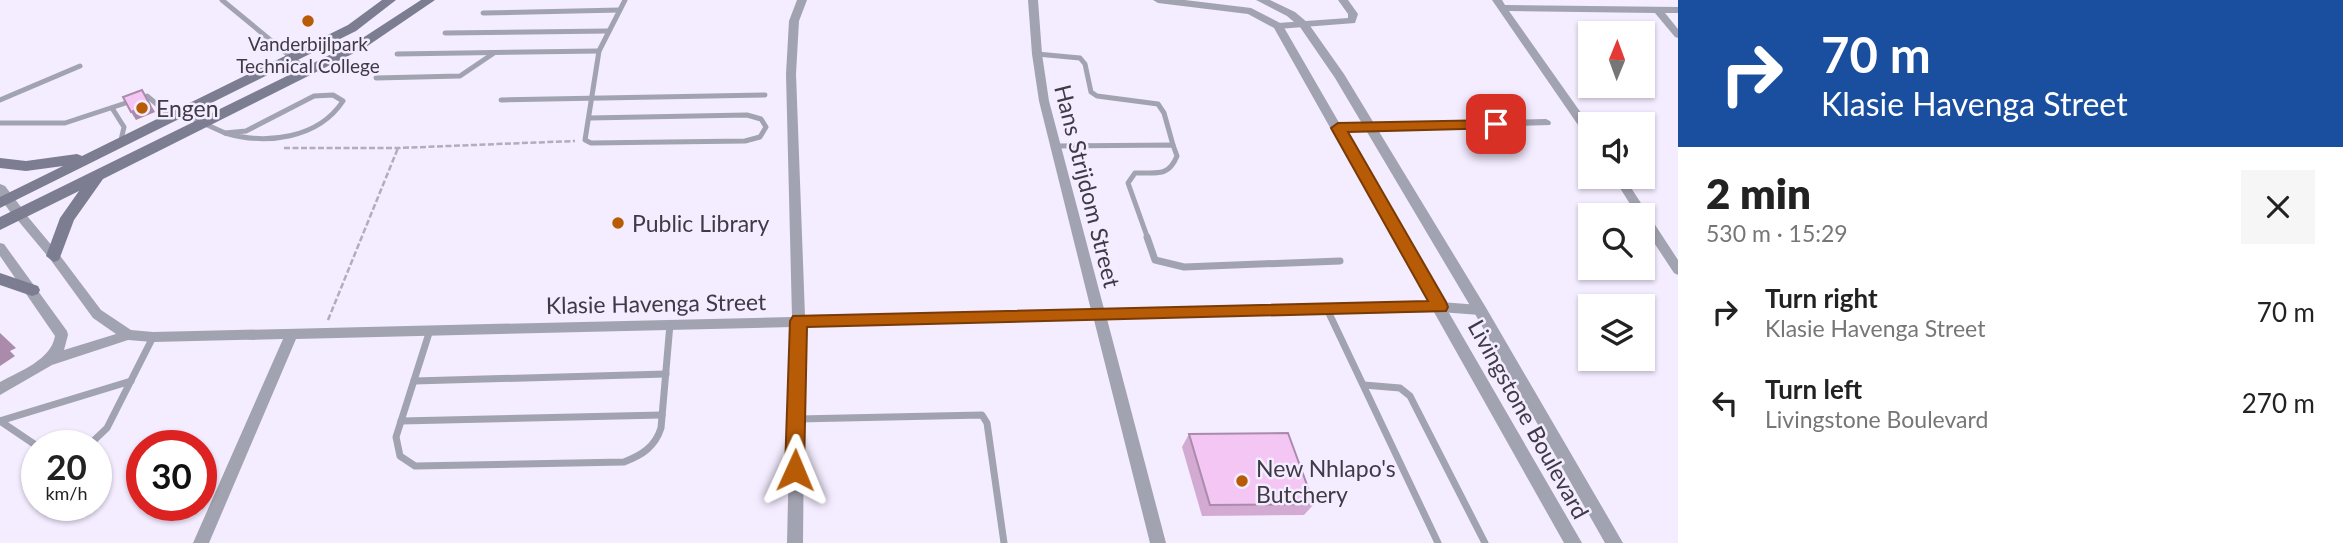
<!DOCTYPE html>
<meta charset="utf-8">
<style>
body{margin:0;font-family:Lato,sans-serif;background:#f6f6f6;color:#222;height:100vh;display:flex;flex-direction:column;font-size:26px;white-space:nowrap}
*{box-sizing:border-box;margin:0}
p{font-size:23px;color:#767676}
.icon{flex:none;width:38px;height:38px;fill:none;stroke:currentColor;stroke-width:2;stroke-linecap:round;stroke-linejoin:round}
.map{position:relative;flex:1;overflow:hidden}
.sheet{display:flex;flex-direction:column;background:#fff;width:665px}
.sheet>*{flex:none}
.top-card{background:#1a4fa0;color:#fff;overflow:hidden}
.needle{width:46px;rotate:1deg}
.controls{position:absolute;left:1578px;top:21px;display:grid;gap:14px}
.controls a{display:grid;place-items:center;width:77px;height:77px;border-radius:0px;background:#fff;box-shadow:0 2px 5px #0004;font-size:35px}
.speed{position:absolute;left:21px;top:430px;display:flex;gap:14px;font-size:35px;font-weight:700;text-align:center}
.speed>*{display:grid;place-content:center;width:91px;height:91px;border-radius:50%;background:#fff;box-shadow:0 2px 5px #0004;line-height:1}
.speed small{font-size:18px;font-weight:400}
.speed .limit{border:10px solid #d22;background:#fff;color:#111}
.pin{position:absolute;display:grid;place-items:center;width:60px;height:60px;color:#fff;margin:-30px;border-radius:14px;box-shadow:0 4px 10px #0006}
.me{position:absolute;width:77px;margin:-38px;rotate:1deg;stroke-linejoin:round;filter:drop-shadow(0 0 5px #0008)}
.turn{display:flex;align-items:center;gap:24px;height:147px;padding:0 28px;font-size:32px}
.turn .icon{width:91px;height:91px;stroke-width:2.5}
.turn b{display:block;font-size:49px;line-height:60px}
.round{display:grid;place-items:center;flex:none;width:74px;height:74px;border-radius:0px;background:#f6f6f6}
.summary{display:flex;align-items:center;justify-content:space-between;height:119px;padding:0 28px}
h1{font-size:42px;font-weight:800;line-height:52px}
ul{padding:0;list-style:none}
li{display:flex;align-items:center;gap:21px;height:91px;padding:0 28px}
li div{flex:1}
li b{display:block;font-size:26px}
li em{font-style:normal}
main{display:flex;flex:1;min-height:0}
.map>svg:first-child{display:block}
</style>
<main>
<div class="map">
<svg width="1678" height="543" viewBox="0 0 1678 543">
<rect width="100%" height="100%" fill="#f4ecff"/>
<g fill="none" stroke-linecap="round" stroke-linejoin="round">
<g stroke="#b3acbc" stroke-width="2.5" stroke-dasharray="6 2.5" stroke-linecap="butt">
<polyline points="284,148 398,148 575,141"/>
<polyline points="328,320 398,148"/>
</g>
<g stroke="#a2a3b0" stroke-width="5">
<polyline points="222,0 308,71"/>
<polyline points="483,13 620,10"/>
<polyline points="445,33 608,31"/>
<polyline points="397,54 599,51"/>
<polyline points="1037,54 1080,58 1085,64 1091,92 1097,96 1158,104 1164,113 1173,145"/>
<polyline points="376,78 460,76 494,53"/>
<path d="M333,95l10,6c-25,38 -77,44 -118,32l21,-2 68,-35z"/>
<polyline points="0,100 80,66"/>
<polyline points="501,100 765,95"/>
<polyline points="112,108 124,127 121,140"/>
<polyline points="589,118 747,115 761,119 766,127 760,137 745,141 591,143 585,140 599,51 625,0"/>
<polyline points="0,123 65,123 147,96 165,111 183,114 225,133"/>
<path d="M1055,146l118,-1 4,11c-9,22 -21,16 -42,17l-7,10 20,56"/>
</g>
<g stroke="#a2a3b0" stroke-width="7">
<polyline points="1147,237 1155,260 1184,267 1340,261"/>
<polyline points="1327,309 1438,543"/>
<path d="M430,330l-34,107 4,19 15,10 209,-4c18,-7 31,-15 37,-34l9,-104"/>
<polyline points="414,381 666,374"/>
<polyline points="1364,385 1400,388 1410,396 1485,543"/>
<polyline points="798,419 982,415 987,423 1004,543"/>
<polyline points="0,421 131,381"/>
<polyline points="0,421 37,446"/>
<polyline points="401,421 662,415"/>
<polyline points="88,446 107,428 153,337"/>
</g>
<g fill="#a2a3b0" fill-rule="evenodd">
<path d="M797,0h10l-8,21 -3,53 9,242 286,-6 -52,-209 -7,-47 -4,-54h10l4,54 7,47 55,208 336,-7 40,3 4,1 2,4 -2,4 -4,1 -40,-3 -333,7 59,224h-16l-56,-223 -289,7 -2,216h-16l5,-216 -496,12 -87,204h-16l90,-204 -130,3 -25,-2 -76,25 -52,30v-13c20,-11 51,-22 55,-46l-55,-80v-13l4,1 63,87 1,4 -4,15 52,-16 -23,-16 -43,-59 -35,-42 -2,-3 2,-3h8l35,42 43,57 30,20 22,2 639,-15 -6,-243 3,-53z"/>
<polygon points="1338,0 1348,0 1358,14 1355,23 1278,29 1273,26 1278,23 1348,18 1348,14"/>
<polygon points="1492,0 1502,0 1505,5 1678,7 1678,13 1665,13 1678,29 1678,38 1675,37 1655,13 1509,11 1591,127 1591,139 1587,138"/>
<polygon points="1546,119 1550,121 1551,123 1550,125 1338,132 1333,128 1338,124"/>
<polygon points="1613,177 1624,177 1678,260 1678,275 1674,273 1643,226 1643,215 1637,215"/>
</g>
<g fill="#a2a3b0" fill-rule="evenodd">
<polygon points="1153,0 1185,0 1251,8 1282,24 1582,543 1564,543 1274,28 1248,14 1158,3"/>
<polygon points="1256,0 1270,0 1295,12 1308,23 1344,74 1485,306 1623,543 1605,543 1475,314 1335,78 1300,27 1287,16"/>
<polygon points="0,184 5,186 24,211 26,214 24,217 14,217 0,198"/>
</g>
<g fill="#7c7d91" fill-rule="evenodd">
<polygon points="382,0 396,0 356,31 0,208 0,197 63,166 26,171 0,168 0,158 26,161 77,154 82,156 348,25"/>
<polygon points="421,0 435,0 366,47 103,179 74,220 59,260 54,262 46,256 60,218 79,191 0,230 0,217 358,41"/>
<polygon points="0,273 38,286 40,290 38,294 32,296 0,285"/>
</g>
</g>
<polygon fill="#d2aad2" points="1189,434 1314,504 1304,515 1202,516 1182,447"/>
<g fill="#ab8bab">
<polygon points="142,90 155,112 136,120 131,112"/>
<polygon points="0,333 16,348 10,351 15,356 0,366"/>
</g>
<g fill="#f4c6f4" stroke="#ab8bab" stroke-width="2">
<polygon points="142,90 150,105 131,112 123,97"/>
<polygon points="1288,433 1314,504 1210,505 1189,434"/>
</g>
<polygon fill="#b85b07" stroke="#783b05" stroke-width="2" points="1496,120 1501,121 1501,128 1348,132 1446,302 1448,307 1446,311 807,327 804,470 801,476 795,479 788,476 785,470 790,321 793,316 1428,301 1331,128 1338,123"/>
<g fill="#b85b07" stroke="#f4ecff" stroke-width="2.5">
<circle cx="308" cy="21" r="7"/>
<circle cx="142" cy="108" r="7"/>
<circle cx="618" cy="223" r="7"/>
<circle cx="1242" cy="481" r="7"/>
</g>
<g text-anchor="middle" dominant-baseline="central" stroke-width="5" stroke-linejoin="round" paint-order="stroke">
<g font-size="19" fill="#3f3a46" stroke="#f4ecff">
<text x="308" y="43">Vanderbijlpark<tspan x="308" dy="22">Technical College</tspan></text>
</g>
<g font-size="23" fill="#3f3a46" stroke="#f4ecff" text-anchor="start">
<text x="156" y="108">Engen</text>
<text x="632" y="223">Public Library</text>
<text x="1256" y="468">New Nhlapo's<tspan x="1256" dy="26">Butchery</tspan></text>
</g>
<g font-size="23" fill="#3f3a46" stroke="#f4ecff">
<text transform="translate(1088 186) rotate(76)">Hans Strijdom Street</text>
<text transform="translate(656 303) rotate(-1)">Klasie Havenga Street</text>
<text transform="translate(1529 419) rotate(61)">Livingstone Boulevard</text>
</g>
</g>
</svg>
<div class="controls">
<a><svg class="needle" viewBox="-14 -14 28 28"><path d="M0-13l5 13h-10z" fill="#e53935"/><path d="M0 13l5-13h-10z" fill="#767676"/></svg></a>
<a><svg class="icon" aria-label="sound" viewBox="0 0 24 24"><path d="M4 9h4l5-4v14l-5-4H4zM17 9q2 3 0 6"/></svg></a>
<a><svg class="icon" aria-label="search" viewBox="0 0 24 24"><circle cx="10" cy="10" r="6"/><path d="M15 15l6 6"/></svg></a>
<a><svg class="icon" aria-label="layers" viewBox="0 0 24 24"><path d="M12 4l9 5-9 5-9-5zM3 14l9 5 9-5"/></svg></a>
</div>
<div class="speed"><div>20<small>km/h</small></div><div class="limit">30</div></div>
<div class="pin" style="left:1496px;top:124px;background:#d93025"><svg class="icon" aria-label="arrive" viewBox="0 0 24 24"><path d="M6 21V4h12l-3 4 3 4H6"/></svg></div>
<svg class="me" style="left:795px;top:470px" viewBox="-20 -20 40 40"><path d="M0-17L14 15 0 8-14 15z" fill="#b85b07" stroke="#fff" stroke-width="4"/></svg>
</div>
<section class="sheet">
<div class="top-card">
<div class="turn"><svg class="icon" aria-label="right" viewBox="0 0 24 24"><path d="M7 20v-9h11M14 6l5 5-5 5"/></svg><div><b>70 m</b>Klasie Havenga Street</div></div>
</div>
<div class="summary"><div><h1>2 min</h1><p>530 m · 15:29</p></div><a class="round"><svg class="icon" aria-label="close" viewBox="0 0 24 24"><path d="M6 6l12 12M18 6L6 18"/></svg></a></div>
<ul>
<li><svg class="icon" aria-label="right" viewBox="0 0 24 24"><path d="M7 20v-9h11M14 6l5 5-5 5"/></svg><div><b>Turn right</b><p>Klasie Havenga Street</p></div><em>70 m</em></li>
<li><svg class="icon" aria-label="left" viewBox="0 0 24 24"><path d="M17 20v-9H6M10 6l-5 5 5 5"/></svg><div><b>Turn left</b><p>Livingstone Boulevard</p></div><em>270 m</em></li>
</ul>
</section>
</main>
